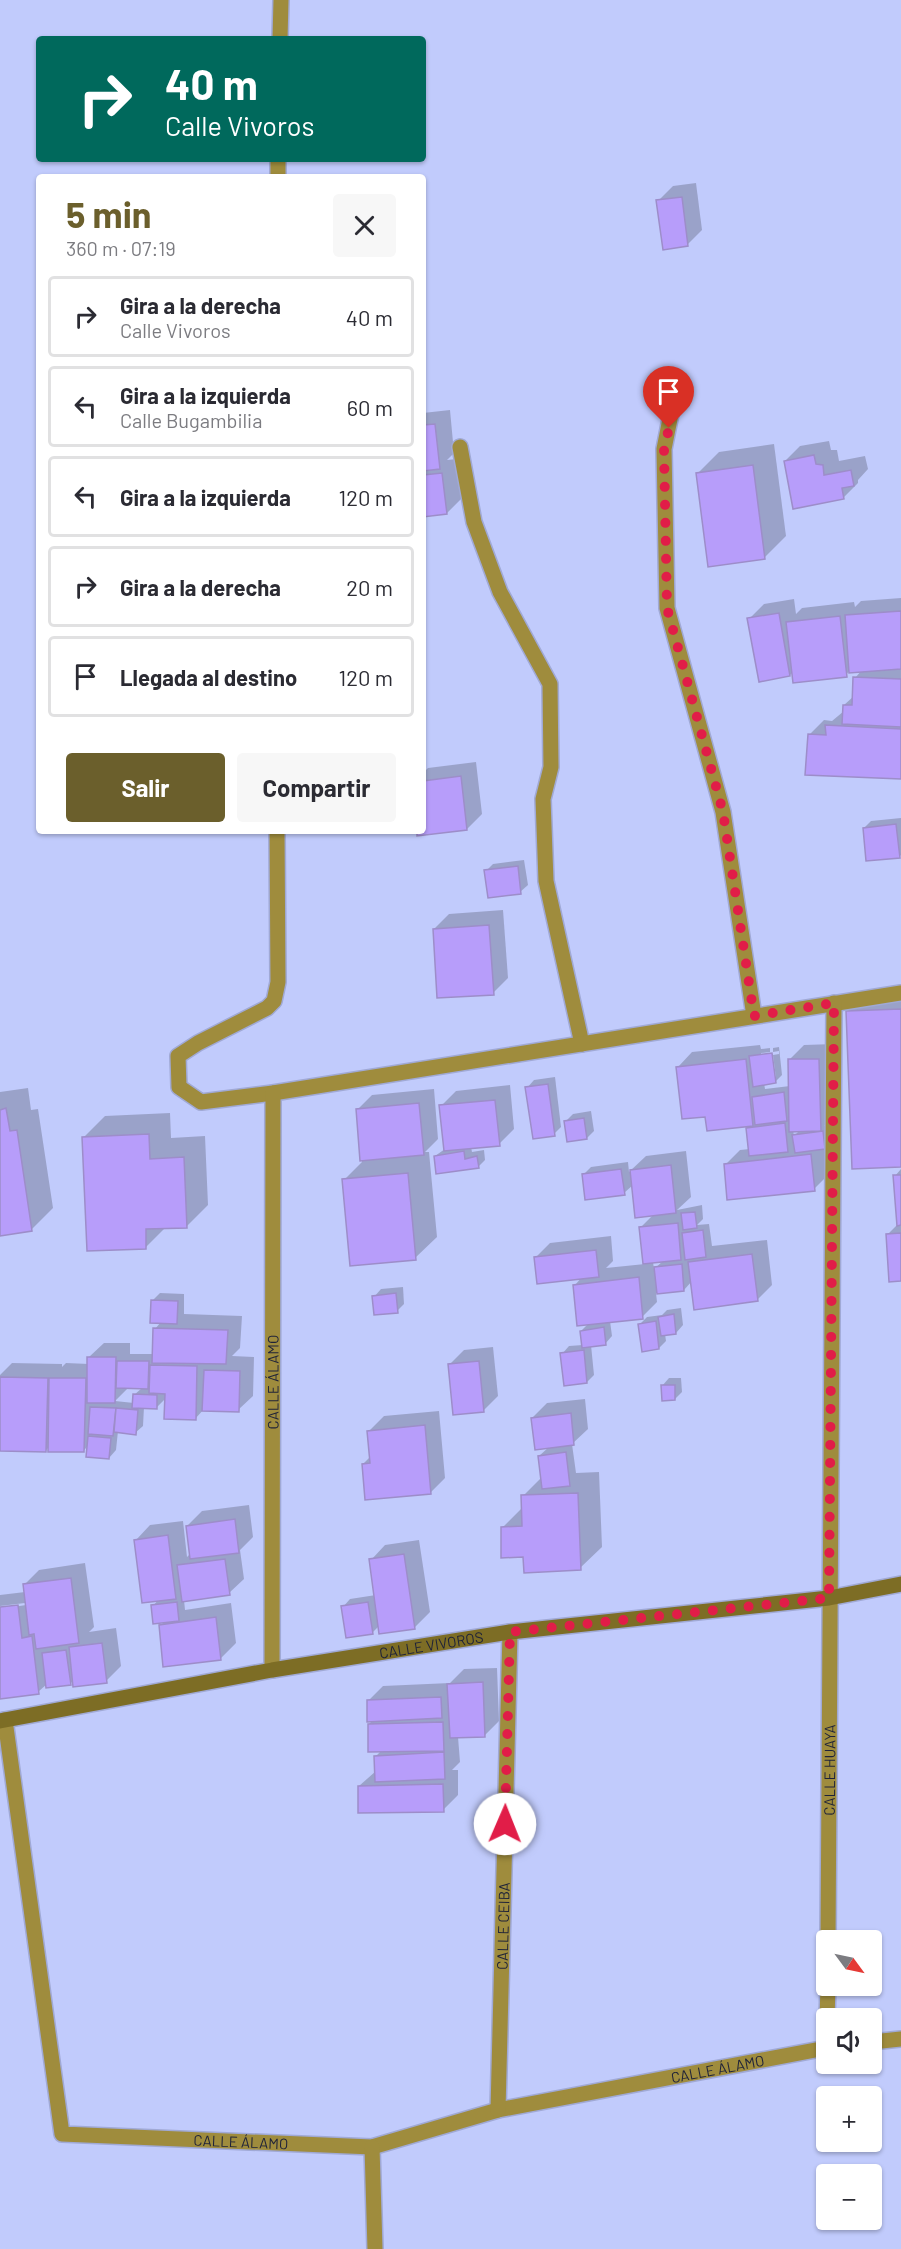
<!DOCTYPE html>
<html lang="es">
<meta charset="utf-8">
<style>
body{margin:0;font-family:Barlow,sans-serif;background:#f7f7f7;color:#2b2b33;height:100vh;display:flex;flex-direction:column;font-size:22px;white-space:nowrap}
*{box-sizing:border-box;margin:0}
p{font-size:20px;color:#7c7c81}
.icon{flex:none;width:33px;height:33px;fill:none;stroke:currentColor;stroke-width:2;stroke-linecap:round;stroke-linejoin:round}
.map{position:relative;flex:1;overflow:hidden}
.drawer{position:absolute;left:36px;top:174px;width:390px;height:660px;display:flex;flex-direction:column;background:#fff;border-radius:6px;box-shadow:0 2px 4px #0004}
.drawer>*{flex:none}
.top-card{position:absolute;left:36px;top:36px;width:390px;height:126px;border-radius:6px;box-shadow:0 2px 4px #0004;background:#00695c;color:#fff;overflow:hidden}
.needle{width:39px;rotate:123deg}
.buttons{position:absolute;left:816px;top:1930px;display:grid;gap:12px}
.buttons a{display:grid;place-items:center;width:66px;height:66px;border-radius:6px;background:#fff;box-shadow:0 2px 4px #0004;font-size:30px}
.pin{position:absolute;display:grid;place-items:center;width:51px;height:51px;color:#fff;margin:-62px -26px;border-radius:50% 50% 50% 0;rotate:-45deg;box-shadow:0 0 6px #0007}
.pin .icon{rotate:45deg}
.me{position:absolute;width:66px;margin:-33px;rotate:1deg;stroke-linejoin:round;filter:drop-shadow(0 0 4px #0008)}
.turn{display:flex;align-items:center;gap:21px;height:126px;padding:0 30px;font-size:27px}
.turn .icon{width:78px;height:78px;stroke-width:2.5}
.turn b{display:block;font-size:42px;line-height:51px}
.round{display:grid;place-items:center;flex:none;width:63px;height:63px;border-radius:6px;background:#f7f7f7}
.summary{display:flex;align-items:center;justify-content:space-between;height:102px;padding:0 30px}
h1{font-size:36px;font-weight:700;line-height:45px;color:#6b5f2c}
.action{display:flex;gap:12px;margin-top:auto;padding:12px 30px}
.action a{flex:1;height:69px;border-radius:6px;background:#6b5f2c;color:#fff;font-size:24px;font-weight:700;line-height:69px;text-align:center}
.action a+a{background:#f7f7f7;color:#2b2b33}
ul{padding:0;list-style:none}
li{display:flex;align-items:center;gap:18px;height:81px;margin:0 12px 9px;padding:0 18px;border:3px solid #e1e1e2;border-radius:6px}
li div{flex:1}
li b{display:block;font-size:22px}
li em{font-style:normal}
.map>svg:first-child{display:block}
</style>
<div class="map">
<svg width="901" height="2249" viewBox="0 0 901 2249">
<rect width="100%" height="100%" fill="#c1cbfc"/>
<g fill="#0003" fill-rule="evenodd">
<polygon points="696,183 702,230 687,245 658,201 673,186"/>
<polygon points="450,410 454,453 447,460 457,459 462,498 447,513 423,516 423,413"/>
<polygon points="829,441 831,450 837,450 839,461 865,456 868,469 858,480 858,483 843,498 785,461 800,446"/>
<polygon points="774,444 786,536 764,558 697,474 719,452"/>
<polygon points="901,598 901,777 809,735 824,720 832,721 844,711 844,705 854,696 855,678 862,670 849,671 846,675 793,672 790,675 749,619 764,604 794,599 796,614 802,608 854,602 855,607 861,601"/>
<polygon points="476,762 482,814 467,829 419,835 418,831 423,831 423,773 428,768"/>
<polygon points="901,818 901,855 899,857 864,828 871,821"/>
<polygon points="524,860 528,885 520,892 486,871 493,864"/>
<polygon points="503,910 508,978 493,993 434,929 449,914"/>
<polygon points="901,988 901,1166 847,1011 869,990"/>
<path d="M834,1044l1,71 -11,11 6,-1 -1,49 -15,15 -89,-24 15,-15 10,-1 -2,-21 3,-3 -44,-10 -29,-48 14,-15 68,-7 1,4 9,-1v4l-9,1v3l12,22h3l-3,-23 6,-1v-3l-6,1v-4l6,-1 3,28 -7,7 -11,1 1,6 25,-3 -1,-26 15,-15zM793,1130h7l-6,6z"/>
<polygon points="555,1077 561,1127 554,1134 527,1088 534,1080"/>
<polygon points="510,1085 514,1129 499,1144 471,1147 472,1152 484,1150 485,1160 478,1167 435,1156 445,1149 441,1106 456,1091"/>
<polygon points="28,1088 31,1110 38,1109 53,1208 31,1230 0,1234 0,1092"/>
<polygon points="434,1089 438,1139 425,1152 429,1152 437,1237 415,1258 344,1180 362,1162 357,1110 372,1095"/>
<polygon points="591,1111 594,1131 587,1138 566,1121 573,1114"/>
<polygon points="170,1113 171,1138 205,1136 208,1205 187,1226 166,1227 146,1247 83,1138 105,1116"/>
<path d="M686,1151l5,46 -14,13 25,-5 1,14 -6,6 12,-1 3,22 55,-6 5,45 -15,15 -65,-19 -8,9 -28,3 1,9 -15,15 -32,4 2,15 -7,8 -14,1 3,30 -7,7 -25,-28 7,-8 14,-1 -2,-14 8,-8 -14,-38 7,-8 -47,-19 15,-15 61,-7 2,25 -7,7 39,-4 -4,-37 13,-13 -21,-29 -9,8 -40,-19 7,-7 37,-5 1,10 17,-16zM663,1261l-9,8 -1,-7z"/>
<polygon points="901,1169 901,1280 887,1235 898,1224 895,1176"/>
<polygon points="403,1287 404,1304 397,1311 374,1297 381,1289"/>
<path d="M160,1293l24,1v20l58,2 -2,32 -8,8 22,1 -1,39 -15,14 -34,-1 -9,10 -29,-21 -9,9h-13l-1,19 -8,7 -17,-2 -2,19 -7,8 -20,-13 -6,6 -34,-4 -3,3h-46v-75l12,-12 50,1v3l4,-4 23,1v-7l15,-14h26v11h24l1,-25 6,-7 -9,-21zM129,1387l13,1 -8,7v8l-19,-2z"/>
<polygon points="681,1308 683,1325 676,1333 665,1334 666,1341 659,1348 640,1324 647,1317 662,1315 667,1310"/>
<polygon points="493,1347 498,1396 483,1411 449,1365 464,1350"/>
<polygon points="669,1378 681,1378 682,1392 675,1399 662,1386"/>
<polygon points="585,1399 588,1429 572,1444 576,1473 599,1472 602,1547 580,1568 525,1555 502,1528 523,1507 523,1496 542,1477 539,1456 549,1447 532,1418 547,1403"/>
<polygon points="439,1411 445,1478 431,1492 363,1464 371,1456 369,1431 384,1416"/>
<polygon points="249,1505 253,1537 240,1550 244,1579 229,1593 184,1600 185,1610 231,1603 236,1643 221,1658 160,1626 165,1621 153,1606 159,1599 136,1540 150,1525 183,1521 187,1557 190,1554 187,1526 202,1511"/>
<polygon points="419,1540 430,1612 415,1627 380,1625 372,1633 343,1607 350,1599 376,1595 371,1560 385,1545"/>
<polygon points="85,1563 94,1627 89,1632 116,1628 121,1666 106,1681 74,1680 70,1684 47,1684 38,1692 0,1697 0,1609 26,1605 25,1603 0,1606 0,1595 25,1592 25,1584 39,1570"/>
<polygon points="497,1668 499,1721 484,1736 458,1737 460,1762 452,1770 458,1770 458,1795 443,1810 359,1786 376,1771 376,1756 381,1751 369,1724 373,1720 368,1701 383,1686 450,1683 464,1669"/>
</g>
<g fill="#b79dfa" stroke="#9d8dc9" stroke-width="1.5">
<polygon points="682,197 688,246 663,250 656,200"/>
<polygon points="435,424 440,469 423,471 423,425"/>
<polygon points="814,455 816,464 823,465 824,475 851,470 854,486 842,488 844,499 793,509 784,461"/>
<polygon points="753,465 765,559 708,567 696,473"/>
<polygon points="442,473 447,514 423,517 423,475"/>
<polygon points="901,611 901,669 849,673 845,615"/>
<polygon points="779,613 790,676 759,682 747,618"/>
<polygon points="840,616 847,677 793,683 786,622"/>
<polygon points="853,677 901,679 901,727 842,724 843,705 852,705"/>
<polygon points="825,725 901,729 901,779 805,775 808,734 826,735"/>
<polygon points="461,776 467,830 417,836 417,831 423,831 423,781"/>
<polygon points="896,824 900,858 866,861 863,828"/>
<polygon points="518,866 521,894 488,898 484,870"/>
<polygon points="489,925 494,995 437,998 433,929"/>
<polygon points="901,1009 901,1167 852,1169 846,1011"/>
<polygon points="772,1053 776,1083 753,1087 749,1056"/>
<polygon points="746,1059 753,1126 707,1131 705,1117 682,1119 676,1067"/>
<polygon points="788,1059 819,1059 821,1131 789,1132"/>
<polygon points="548,1084 555,1136 533,1139 525,1087"/>
<polygon points="784,1092 787,1121 755,1125 752,1097"/>
<polygon points="495,1100 500,1146 444,1151 439,1105"/>
<polygon points="419,1103 424,1155 360,1161 356,1109"/>
<polygon points="6,1108 10,1131 17,1130 32,1231 0,1236 0,1110"/>
<polygon points="584,1118 587,1139 567,1142 564,1121"/>
<polygon points="785,1123 788,1152 749,1156 746,1128"/>
<polygon points="823,1131 825,1149 795,1153 792,1135"/>
<polygon points="149,1134 150,1159 184,1157 187,1228 146,1229 146,1249 87,1251 82,1137"/>
<polygon points="464,1151 465,1159 477,1156 479,1168 436,1174 434,1156"/>
<polygon points="811,1154 815,1191 727,1200 724,1164"/>
<polygon points="671,1165 676,1213 635,1218 630,1170"/>
<polygon points="621,1169 625,1195 585,1200 582,1174"/>
<polygon points="408,1173 416,1260 350,1266 342,1179"/>
<polygon points="893,1175 901,1175 901,1225 897,1226"/>
<polygon points="695,1212 697,1228 683,1230 681,1213"/>
<polygon points="678,1223 681,1260 643,1264 639,1227"/>
<polygon points="703,1230 706,1257 685,1260 682,1233"/>
<polygon points="901,1233 901,1281 889,1282 886,1234"/>
<polygon points="596,1250 599,1277 537,1284 534,1257"/>
<polygon points="752,1254 758,1301 694,1310 688,1262"/>
<polygon points="682,1264 684,1291 657,1294 654,1267"/>
<polygon points="639,1277 643,1319 577,1326 573,1285"/>
<polygon points="396,1293 398,1313 374,1315 372,1296"/>
<polygon points="151,1300 178,1301 177,1324 150,1323"/>
<polygon points="674,1314 676,1334 661,1336 658,1317"/>
<polygon points="656,1321 659,1349 642,1352 638,1324"/>
<polygon points="604,1327 606,1345 582,1348 580,1331"/>
<polygon points="153,1328 228,1330 226,1364 152,1363"/>
<polygon points="584,1350 587,1383 564,1386 560,1353"/>
<polygon points="87,1357 116,1357 115,1403 87,1403"/>
<polygon points="117,1361 149,1361 148,1389 116,1388"/>
<polygon points="479,1361 484,1412 453,1415 448,1364"/>
<polygon points="150,1365 197,1366 196,1420 164,1419 165,1394 149,1393"/>
<polygon points="204,1370 240,1371 239,1412 202,1411"/>
<polygon points="0,1377 48,1378 46,1452 0,1451"/>
<polygon points="49,1378 86,1378 84,1452 48,1452"/>
<polygon points="661,1385 675,1385 675,1400 662,1401"/>
<polygon points="133,1394 157,1395 157,1409 132,1408"/>
<polygon points="90,1407 116,1408 113,1436 88,1434"/>
<polygon points="116,1408 138,1410 136,1435 114,1432"/>
<polygon points="571,1413 574,1445 535,1450 531,1418"/>
<polygon points="425,1425 431,1494 365,1500 362,1464 370,1463 367,1431"/>
<polygon points="88,1436 111,1438 109,1459 86,1457"/>
<polygon points="566,1452 570,1486 542,1489 538,1456"/>
<polygon points="578,1493 581,1570 524,1573 523,1557 501,1558 501,1527 522,1526 521,1495"/>
<polygon points="235,1519 239,1553 190,1559 186,1526"/>
<polygon points="168,1535 176,1599 142,1603 134,1540"/>
<polygon points="404,1554 415,1629 379,1634 369,1559"/>
<polygon points="225,1559 230,1595 182,1602 177,1565"/>
<polygon points="71,1578 79,1643 36,1649 34,1634 29,1635 23,1584"/>
<polygon points="177,1602 179,1621 153,1624 151,1605"/>
<polygon points="368,1602 373,1634 346,1638 341,1606"/>
<polygon points="18,1605 22,1638 32,1636 39,1694 0,1699 0,1607"/>
<polygon points="216,1617 221,1660 163,1667 159,1625"/>
<polygon points="102,1643 107,1683 73,1687 69,1647"/>
<polygon points="66,1650 71,1685 46,1688 42,1653"/>
<polygon points="483,1682 485,1737 450,1738 447,1684"/>
<polygon points="441,1697 442,1718 367,1722 367,1700"/>
<polygon points="443,1722 444,1751 368,1752 368,1724"/>
<polygon points="444,1752 445,1779 375,1782 374,1756"/>
<polygon points="443,1784 444,1812 358,1813 358,1786"/>
</g>
<g fill="none" stroke-linecap="round" stroke-linejoin="round">
<g stroke="#a0a9d5" stroke-width="18">
<g id="street">
<polyline points="280,39 281,0"/>
<polyline points="278,177 278,159"/>
<polyline points="677,384 664,449 667,608 723,812 754,1016"/>
<polyline points="460,447 474,522 500,592 550,684 551,767 543,799 546,881 582,1044"/>
<polyline points="277,831 278,982 274,1001 267,1008 198,1043 178,1056 179,1087 201,1102 273,1093 901,993"/>
<path id="s1" d="M272,1670l1,-577"/>
<path id="s2" d="M5,1720l57,414 310,13 126,-37 328,-62"/>
<path id="s3" d="M828,1941l6,-938"/>
<polyline points="827,2019 828,1986"/>
<polyline points="872,2042 901,2039"/>
<path id="s4" d="M498,2110l12,-478"/>
<polyline points="372,2147 375,2249"/>
</g>
</g>
<g stroke="#a0a9d5" stroke-width="18">
<g id="secondary">
<path id="s5" d="M0,1721l272,-51 238,-38 319,-34 72,-14"/>
</g>
</g>
<use href="#street" stroke="#9f8c3d" stroke-width="15"/>
<use href="#secondary" stroke="#7d6d25" stroke-width="15"/>
</g>
<g fill="none" stroke-linecap="round" stroke-linejoin="round">
<polyline stroke="#e11d48" stroke-width="10" stroke-dasharray="0 18" points="505,1824 510,1632 829,1598 834,1003 754,1016 723,812 667,608 664,449 669,428"/>
</g>
<g text-anchor="middle" dominant-baseline="central" stroke-width="4.5" stroke-linejoin="round" paint-order="stroke">
<g font-size="15" fill="#1e2239" stroke="#d1d9fe">
<text stroke="none"><textPath href="#s1" startOffset="288">CALLE ÁLAMO</textPath></text>
<text stroke="none"><textPath href="#s5" startOffset="438">CALLE VIVOROS</textPath></text>
<text stroke="none"><textPath href="#s3" startOffset="171">CALLE HUAYA</textPath></text>
<text stroke="none"><textPath href="#s4" startOffset="184">CALLE CEIBA</textPath></text>
<text stroke="none"><textPath href="#s2" startOffset="1083">CALLE ÁLAMO</textPath></text>
<text stroke="none"><textPath href="#s2" startOffset="597">CALLE ÁLAMO</textPath></text>
</g>
</g>
</svg>
<div class="buttons">
<a><svg class="needle" viewBox="-14 -14 28 28"><path d="M0-13l5 13h-10z" fill="#e53935"/><path d="M0 13l5-13h-10z" fill="#7c7c81"/></svg></a>
<a><svg class="icon" aria-label="sound" viewBox="0 0 24 24"><path d="M4 9h4l5-4v14l-5-4H4zM17 9q2 3 0 6"/></svg></a>
<a>+</a>
<a>−</a>
</div>
<div class="pin" style="left:669px;top:428px;background:#d93025"><svg class="icon" aria-label="arrive" viewBox="0 0 24 24"><path d="M6 21V4h12l-3 4 3 4H6"/></svg></div>
<svg class="me" style="left:505px;top:1824px" viewBox="-20 -20 40 40"><circle r="19" fill="#fff"/><path d="M0-13L10 11 0 6-10 11z" fill="#e11d48"/></svg>
<div class="top-card">
<div class="turn"><svg class="icon" aria-label="right" viewBox="0 0 24 24"><path d="M7 20v-9h11M14 6l5 5-5 5"/></svg><div><b>40 m</b>Calle Vivoros</div></div>
</div>
<section class="drawer">
<div class="summary"><div><h1>5 min</h1><p>360 m · 07:19</p></div><a class="round"><svg class="icon" aria-label="close" viewBox="0 0 24 24"><path d="M6 6l12 12M18 6L6 18"/></svg></a></div>
<ul>
<li><svg class="icon" aria-label="right" viewBox="0 0 24 24"><path d="M7 20v-9h11M14 6l5 5-5 5"/></svg><div><b>Gira a la derecha</b><p>Calle Vivoros</p></div><em>40 m</em></li>
<li><svg class="icon" aria-label="left" viewBox="0 0 24 24"><path d="M17 20v-9H6M10 6l-5 5 5 5"/></svg><div><b>Gira a la izquierda</b><p>Calle Bugambilia</p></div><em>60 m</em></li>
<li><svg class="icon" aria-label="left" viewBox="0 0 24 24"><path d="M17 20v-9H6M10 6l-5 5 5 5"/></svg><div><b>Gira a la izquierda</b></div><em>120 m</em></li>
<li><svg class="icon" aria-label="right" viewBox="0 0 24 24"><path d="M7 20v-9h11M14 6l5 5-5 5"/></svg><div><b>Gira a la derecha</b></div><em>20 m</em></li>
<li><svg class="icon" aria-label="arrive" viewBox="0 0 24 24"><path d="M6 21V4h12l-3 4 3 4H6"/></svg><div><b>Llegada al destino</b></div><em>120 m</em></li>
</ul>
<div class="action"><a>Salir</a><a>Compartir</a></div>
</section>
</div>
